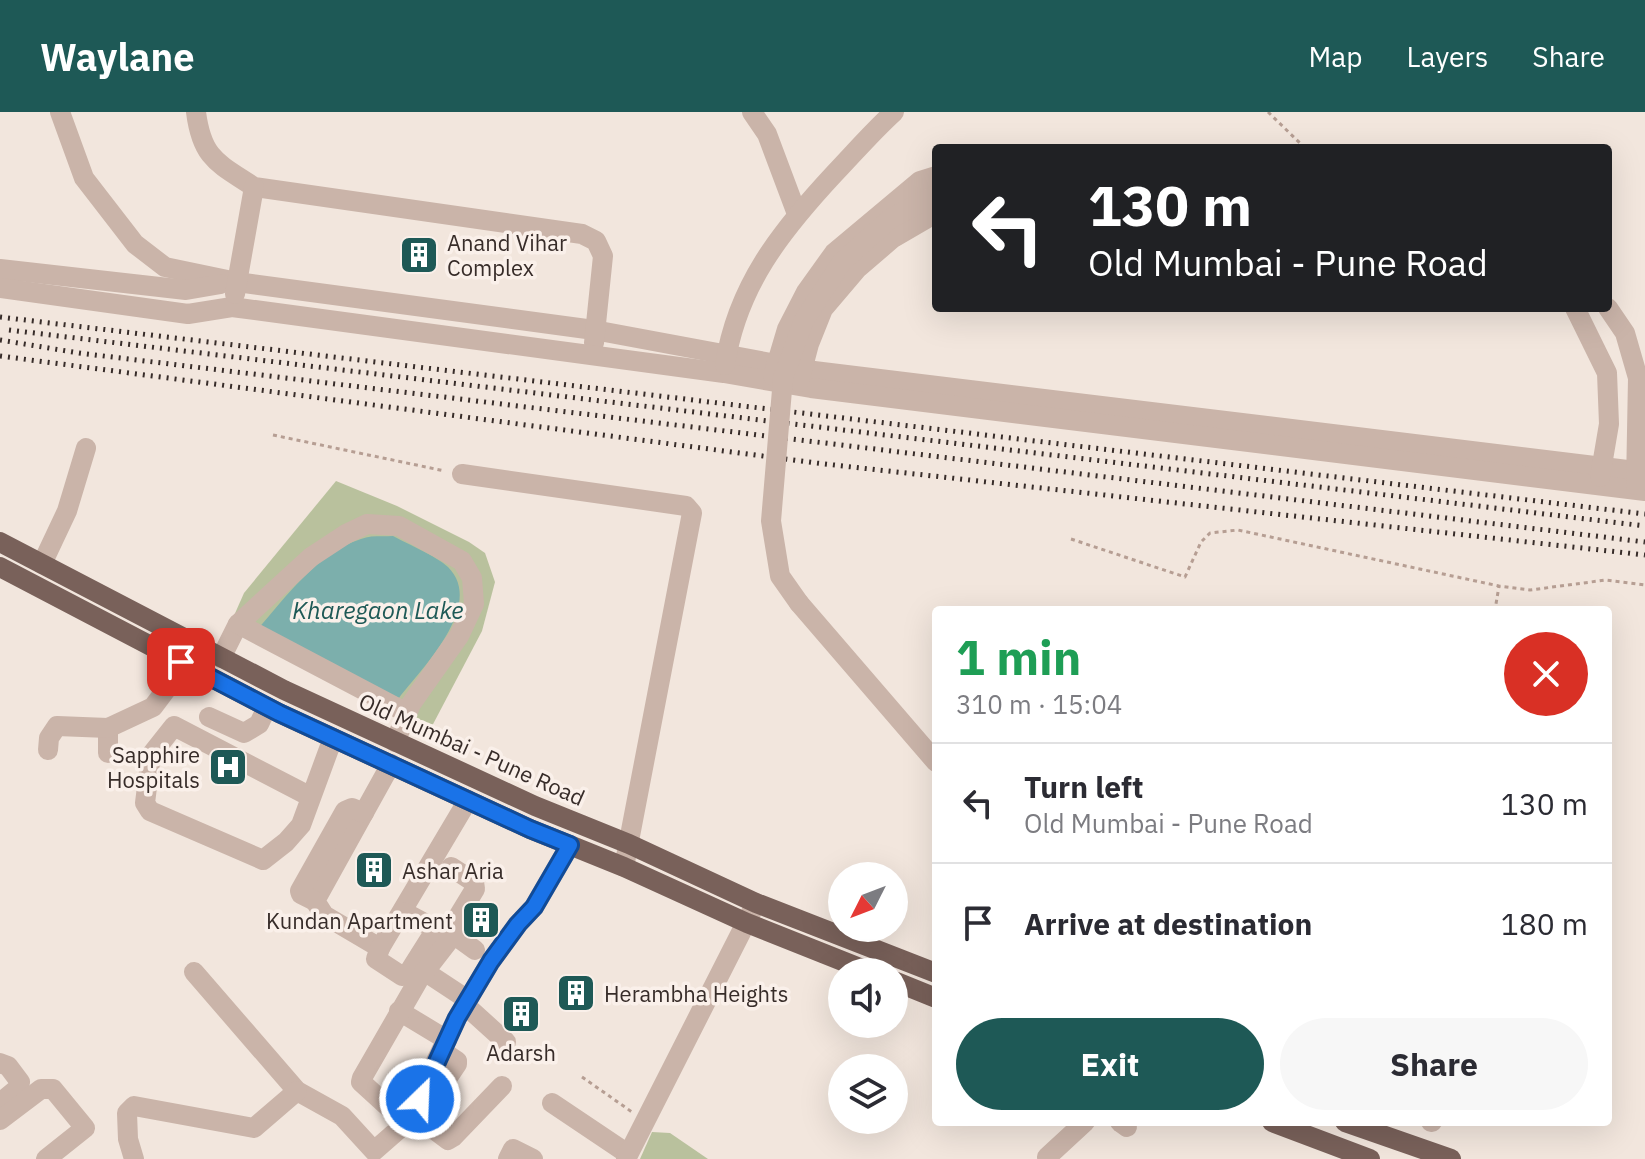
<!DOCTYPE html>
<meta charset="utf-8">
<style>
body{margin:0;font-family:"IBM Plex Sans",sans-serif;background:#f7f7f7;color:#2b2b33;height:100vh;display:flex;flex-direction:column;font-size:30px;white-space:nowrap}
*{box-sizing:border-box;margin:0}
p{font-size:26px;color:#7c7c81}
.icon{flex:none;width:44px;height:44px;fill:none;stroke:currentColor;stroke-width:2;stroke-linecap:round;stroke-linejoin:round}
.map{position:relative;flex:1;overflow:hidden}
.sheet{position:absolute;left:932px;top:494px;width:680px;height:520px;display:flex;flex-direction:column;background:#fff;border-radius:8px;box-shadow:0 8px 32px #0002}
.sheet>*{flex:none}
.hud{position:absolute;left:932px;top:32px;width:680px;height:168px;border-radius:8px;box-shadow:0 8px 32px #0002;background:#202124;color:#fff;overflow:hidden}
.needle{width:52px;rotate:228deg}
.buttons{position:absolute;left:828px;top:750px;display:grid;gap:16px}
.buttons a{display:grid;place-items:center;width:80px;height:80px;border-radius:50%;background:#fff;box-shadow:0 8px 32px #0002;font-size:40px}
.pin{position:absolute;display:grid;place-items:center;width:68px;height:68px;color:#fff;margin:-34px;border-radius:16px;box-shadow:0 4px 12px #0006}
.me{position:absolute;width:88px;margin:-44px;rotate:24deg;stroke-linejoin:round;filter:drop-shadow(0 0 6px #0008)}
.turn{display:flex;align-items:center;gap:28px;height:168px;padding:0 24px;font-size:36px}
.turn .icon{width:104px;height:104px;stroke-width:2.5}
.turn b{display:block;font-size:56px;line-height:68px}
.round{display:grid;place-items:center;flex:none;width:84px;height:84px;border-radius:42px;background:#f7f7f7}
.head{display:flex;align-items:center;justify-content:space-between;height:136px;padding:0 24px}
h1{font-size:48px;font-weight:700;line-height:60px;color:#1e9e55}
.primary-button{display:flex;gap:16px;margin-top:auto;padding:16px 24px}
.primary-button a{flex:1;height:92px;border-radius:48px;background:#1e5956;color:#fff;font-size:32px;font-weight:700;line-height:92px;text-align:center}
.primary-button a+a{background:#f7f7f7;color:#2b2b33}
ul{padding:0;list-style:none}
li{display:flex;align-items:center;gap:24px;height:120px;padding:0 24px;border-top:2px solid #e1e1e2}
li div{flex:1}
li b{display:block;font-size:30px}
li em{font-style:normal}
header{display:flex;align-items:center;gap:48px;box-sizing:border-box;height:112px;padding:0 40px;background:#1e5956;color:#fff}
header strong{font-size:38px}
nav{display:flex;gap:44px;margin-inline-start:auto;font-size:28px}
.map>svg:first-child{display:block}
</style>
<header>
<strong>Waylane</strong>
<nav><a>Map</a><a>Layers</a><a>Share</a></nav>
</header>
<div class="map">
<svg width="1645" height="1047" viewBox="0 0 1645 1047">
<rect width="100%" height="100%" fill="#f2e6dd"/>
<g fill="#b9c19d">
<polygon points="336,369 397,394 469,430 485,441 495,470 482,519 431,616 343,575 229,515 244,481"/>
<polygon points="652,1020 670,1021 708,1047 640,1047"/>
</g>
<path fill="#7cafac" d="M393,424c15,8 43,20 55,31 38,38 -26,101 -49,131l-142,-68c30,-34 59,-76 104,-91 10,-4 21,-2 32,-3z"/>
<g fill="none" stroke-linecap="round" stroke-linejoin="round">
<g stroke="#b69e93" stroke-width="3" stroke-dasharray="4 4" stroke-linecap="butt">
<polyline points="1268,0 1305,36"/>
<polyline points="273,323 445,359"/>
<polyline points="1071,427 1185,465 1201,430 1210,421 1238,418 1499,474 1530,478 1606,468 1645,473"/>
<polyline points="1491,498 1496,492 1499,474"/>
<polyline points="582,965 632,1000"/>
</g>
<g stroke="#cab4a9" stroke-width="20">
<polyline points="60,0 84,66 135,132 165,155 237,170 594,218 814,259 1645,360"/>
<path d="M196,0c6,47 22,51 58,75l328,47 14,7 7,15 -9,87"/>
<polyline points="752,0 767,22 797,102"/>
<polyline points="0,157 186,178 221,172"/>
<polyline points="0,176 188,202 232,195 724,261 811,276 1645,379"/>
<polyline points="235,182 254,75"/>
<polyline points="1575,196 1607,261 1609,312 1600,365"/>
<polyline points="1608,196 1625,221 1638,266 1636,373"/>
<path d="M725,253c12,-79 56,-134 109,-191 20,-21 39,-43 60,-62"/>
<polyline points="773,264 787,217 806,180 834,141 920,69 936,64"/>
<polyline points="799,270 809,232 823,197 857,157 893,126 936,101"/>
<polyline points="462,362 686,394 692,401 624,755"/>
<polyline points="42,452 67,399 86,336"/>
<polyline points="799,491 936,650"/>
<polyline points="221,546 238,512"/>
<polyline points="209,605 244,621 259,612 267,595"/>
<polyline points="108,616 108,641"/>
<polyline points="395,630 411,592 459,524 474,492 472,466 462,449 399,414 367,412 346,422 311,445 238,512 407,601"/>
<polyline points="48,638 49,626 57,614 108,616 153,595 171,571 189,529"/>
<polyline points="391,652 315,789 324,803 380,836 468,688"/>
<polyline points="311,685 174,614 151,643 145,691 150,699 263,748 286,730 301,713 333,626"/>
<polyline points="315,789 301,782 300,779 345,699 352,696 364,701"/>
<polyline points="404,800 445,822 450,818 475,777 474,770 451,755"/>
<polyline points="380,836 376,847 402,864 407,863 436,817"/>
<polyline points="424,859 468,888"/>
<polyline points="194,860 297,979 342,1004 374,1039 406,1011 457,906 491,849 518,812 534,795 570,733"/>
<polyline points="465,893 506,930"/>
<polyline points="399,899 447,928"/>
<polyline points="0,951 8,954 20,970 17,977 0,991"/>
<polyline points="552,991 628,1042"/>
<polyline points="412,1001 448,1028 453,1025 502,974"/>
<polyline points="424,1001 457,952 457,949 442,939"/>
<polyline points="0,1008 41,977 53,977 85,1016 46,1047"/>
<polyline points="1120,1010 1127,1015"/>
<polyline points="1431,1010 1432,1010"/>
<polyline points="406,1011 361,970 362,966 419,867 450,827 457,825 475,838"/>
<polyline points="1047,1045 1085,1010"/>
<polyline points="134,1047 128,1027 127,1001 134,994 254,1016 297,979"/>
<polyline points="508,1047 513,1037 533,1047"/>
<polyline points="626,1047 756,791"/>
</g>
<g stroke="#79615a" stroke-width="20">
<polyline points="0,430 284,578 535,694 629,732 756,791 936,861"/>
<polyline points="0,455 279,601 530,717 624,755 747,811 870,860"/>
<polyline points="894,869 936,886"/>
<polyline points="1272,1010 1370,1047"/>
<polyline points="1345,1010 1451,1047"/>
</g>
<g stroke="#372c29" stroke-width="5" stroke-dasharray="2 6" stroke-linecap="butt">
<polyline points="0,205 1645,402"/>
<polyline points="9,218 1645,414"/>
<polyline points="0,228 79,241 1645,430"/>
<polyline points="0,244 816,351 1645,443"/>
</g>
<polyline stroke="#cab4a9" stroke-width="20" points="799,491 780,464 771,409 783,266 804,208 842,150 891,106 936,83"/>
</g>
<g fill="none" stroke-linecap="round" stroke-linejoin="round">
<g stroke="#114b97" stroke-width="20">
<polyline id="route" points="181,550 279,601 530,717 570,733 534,795 518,812 491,849 457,906 420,987"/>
</g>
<use href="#route" stroke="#1a73e8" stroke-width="14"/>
</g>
<defs>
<g id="building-square" transform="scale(2)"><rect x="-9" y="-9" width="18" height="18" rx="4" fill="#1e5956" stroke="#faf0ea"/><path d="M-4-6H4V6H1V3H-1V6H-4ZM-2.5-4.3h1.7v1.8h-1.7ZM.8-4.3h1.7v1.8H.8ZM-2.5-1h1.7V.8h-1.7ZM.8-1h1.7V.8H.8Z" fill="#fff"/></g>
<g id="hospital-square" transform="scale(2)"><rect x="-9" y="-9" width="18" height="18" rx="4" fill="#1e5956" stroke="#faf0ea"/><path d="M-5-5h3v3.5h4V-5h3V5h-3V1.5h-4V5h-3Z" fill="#fff"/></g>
</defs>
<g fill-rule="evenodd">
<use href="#building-square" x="419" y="143"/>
<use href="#hospital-square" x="228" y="655"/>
<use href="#building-square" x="374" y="758"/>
<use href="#building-square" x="481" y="808"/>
<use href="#building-square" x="576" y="881"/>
<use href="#building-square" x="521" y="902"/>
</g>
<g text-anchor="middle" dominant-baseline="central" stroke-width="7" stroke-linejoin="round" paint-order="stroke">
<g font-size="22" fill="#372c29" stroke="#faf0ea" text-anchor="start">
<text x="447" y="130">Anand Vihar<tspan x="447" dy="25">Complex</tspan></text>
<text x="200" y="642" text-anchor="end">Sapphire<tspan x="200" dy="25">Hospitals</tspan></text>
<text x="402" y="758">Ashar Aria</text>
<text x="453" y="808" text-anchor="end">Kundan Apartment</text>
<text x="604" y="881">Herambha Heights</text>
<text x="521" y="940" text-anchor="middle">Adarsh</text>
</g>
<g font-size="22" fill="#372c29" stroke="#faf0ea">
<text transform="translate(472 637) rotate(24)">Old Mumbai - Pune Road</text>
</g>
<g font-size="24" font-style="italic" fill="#1e5956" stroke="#faf0ea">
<text x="378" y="498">Kharegaon Lake</text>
</g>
</g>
</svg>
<div class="buttons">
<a><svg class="needle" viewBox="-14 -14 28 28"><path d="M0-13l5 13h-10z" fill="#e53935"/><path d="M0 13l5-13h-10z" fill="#7c7c81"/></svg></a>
<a><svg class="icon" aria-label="sound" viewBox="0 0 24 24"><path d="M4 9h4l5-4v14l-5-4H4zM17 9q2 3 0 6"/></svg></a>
<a><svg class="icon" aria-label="layers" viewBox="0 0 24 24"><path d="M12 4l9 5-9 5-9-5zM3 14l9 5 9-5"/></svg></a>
</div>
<div class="pin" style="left:181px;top:550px;background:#d93025"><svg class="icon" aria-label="arrive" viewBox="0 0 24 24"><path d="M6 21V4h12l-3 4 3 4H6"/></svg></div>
<svg class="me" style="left:420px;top:987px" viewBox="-20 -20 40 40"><circle r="17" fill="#1a73e8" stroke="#fff" stroke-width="3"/><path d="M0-11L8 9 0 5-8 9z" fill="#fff"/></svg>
<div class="hud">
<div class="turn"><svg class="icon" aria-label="left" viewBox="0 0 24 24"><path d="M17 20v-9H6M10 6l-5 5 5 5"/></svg><div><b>130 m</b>Old Mumbai - Pune Road</div></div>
</div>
<section class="sheet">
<div class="head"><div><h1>1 min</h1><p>310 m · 15:04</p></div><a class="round" style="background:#d93025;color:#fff"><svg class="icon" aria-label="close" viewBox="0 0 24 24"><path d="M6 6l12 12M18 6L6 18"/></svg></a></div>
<ul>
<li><svg class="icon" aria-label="left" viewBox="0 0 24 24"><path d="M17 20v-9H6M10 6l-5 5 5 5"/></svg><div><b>Turn left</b><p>Old Mumbai - Pune Road</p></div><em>130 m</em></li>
<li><svg class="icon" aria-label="arrive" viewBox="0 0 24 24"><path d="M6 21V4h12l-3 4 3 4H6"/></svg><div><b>Arrive at destination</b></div><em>180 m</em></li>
</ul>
<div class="primary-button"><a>Exit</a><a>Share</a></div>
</section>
</div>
